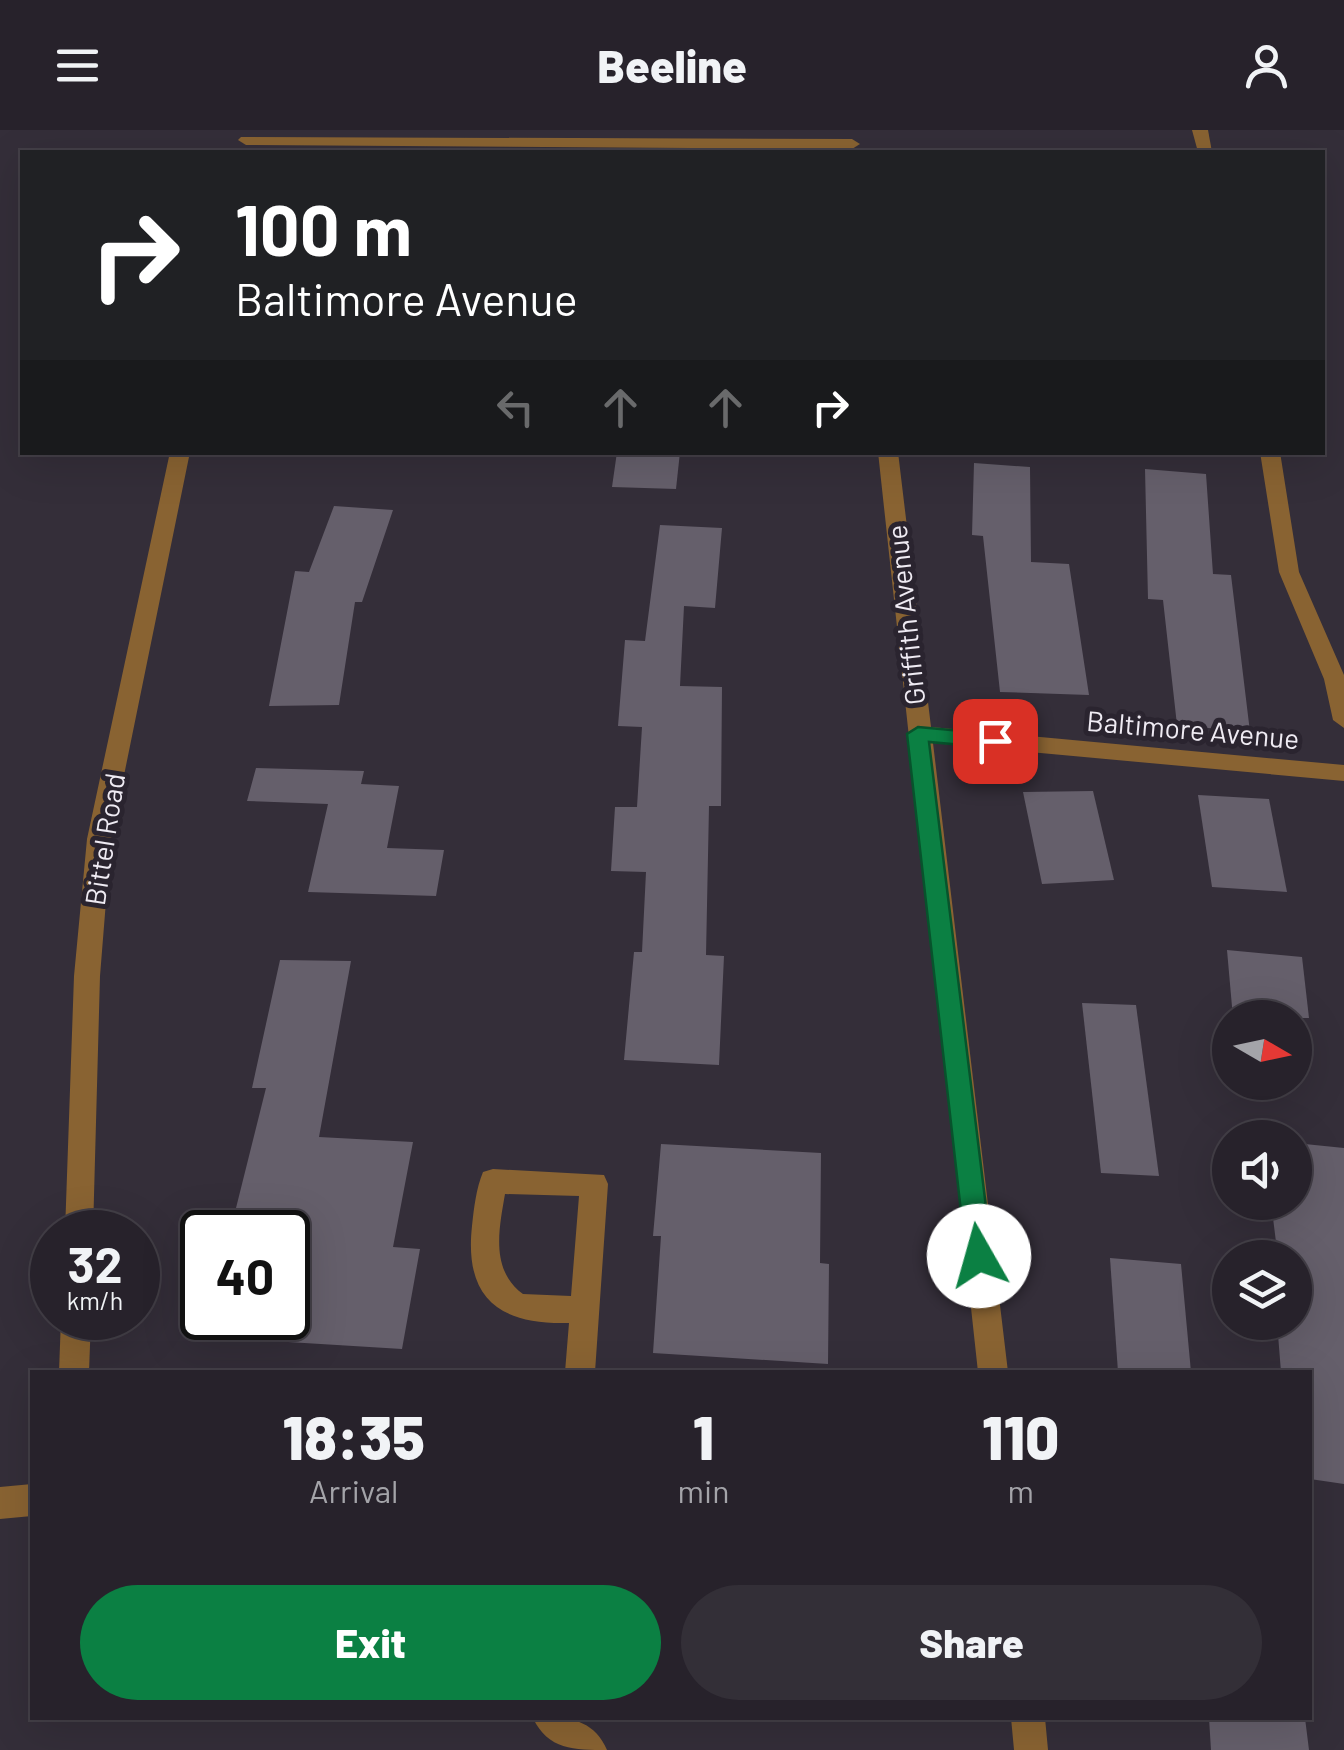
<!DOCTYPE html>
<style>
body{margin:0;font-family:Barlow,sans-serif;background:#332f37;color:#f1f3f6;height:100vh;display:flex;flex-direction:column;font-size:38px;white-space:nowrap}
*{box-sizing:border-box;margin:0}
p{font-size:32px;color:#a4a4a9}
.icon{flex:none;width:55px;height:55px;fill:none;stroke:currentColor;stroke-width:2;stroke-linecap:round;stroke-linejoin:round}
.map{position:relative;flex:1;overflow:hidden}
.sheet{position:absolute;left:30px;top:1240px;width:1282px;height:350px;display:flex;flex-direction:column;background:#27222b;border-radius:0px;box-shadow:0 10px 40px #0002,0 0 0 2px #433f47}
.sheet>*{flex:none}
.banner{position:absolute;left:20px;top:20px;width:1305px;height:305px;border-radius:0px;box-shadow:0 10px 40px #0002,0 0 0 2px #433f47;background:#202124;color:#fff;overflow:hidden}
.needle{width:65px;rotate:99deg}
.controls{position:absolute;left:1212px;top:870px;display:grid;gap:20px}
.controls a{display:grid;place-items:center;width:100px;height:100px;border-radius:50%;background:#27222b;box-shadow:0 10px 40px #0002,0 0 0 2px #433f47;font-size:50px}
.speed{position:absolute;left:30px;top:1080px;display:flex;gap:20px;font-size:50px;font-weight:700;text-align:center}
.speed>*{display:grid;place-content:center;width:130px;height:130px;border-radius:50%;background:#27222b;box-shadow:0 10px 40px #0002,0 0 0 2px #433f47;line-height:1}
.speed small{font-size:25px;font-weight:400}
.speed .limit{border:5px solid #111;border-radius:15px;background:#fff;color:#111}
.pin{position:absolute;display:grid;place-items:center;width:85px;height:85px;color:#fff;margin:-42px;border-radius:20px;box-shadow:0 5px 15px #0006}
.me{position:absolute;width:110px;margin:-55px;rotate:353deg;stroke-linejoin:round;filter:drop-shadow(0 0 8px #0008)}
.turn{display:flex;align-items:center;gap:35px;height:210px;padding:0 50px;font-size:45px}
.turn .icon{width:130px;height:130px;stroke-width:2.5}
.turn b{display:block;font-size:70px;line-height:85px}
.lanes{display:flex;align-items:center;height:95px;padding:0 50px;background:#0003;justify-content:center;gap:50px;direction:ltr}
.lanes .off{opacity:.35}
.eta{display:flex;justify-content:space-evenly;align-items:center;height:170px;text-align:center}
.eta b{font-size:60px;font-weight:800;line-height:70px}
.button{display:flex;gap:20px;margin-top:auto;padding:20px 50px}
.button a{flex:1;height:115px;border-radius:60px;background:#0b8043;color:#fff;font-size:40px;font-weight:800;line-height:115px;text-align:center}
.button a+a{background:#332f37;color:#f1f3f6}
header{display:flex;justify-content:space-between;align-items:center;height:130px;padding:0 50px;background:#27222b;font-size:45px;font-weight:800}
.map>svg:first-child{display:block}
</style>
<header><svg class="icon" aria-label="menu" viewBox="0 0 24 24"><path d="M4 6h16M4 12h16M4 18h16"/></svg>Beeline<svg class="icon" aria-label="person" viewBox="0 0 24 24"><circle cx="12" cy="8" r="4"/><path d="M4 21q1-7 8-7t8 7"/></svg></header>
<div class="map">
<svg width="1344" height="1620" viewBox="0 0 1344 1620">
<rect width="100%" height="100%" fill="#342e39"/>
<g fill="#655f6b">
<polygon points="617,322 680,322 676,359 612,357"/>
<polygon points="974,333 1030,337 1031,432 1069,434 1089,565 1000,562 983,406 972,405"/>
<polygon points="1145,339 1206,344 1213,444 1231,445 1250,602 1177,595 1163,470 1148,469"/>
<polygon points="334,376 393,380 362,472 355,472 339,575 269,576 295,441 309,442"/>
<polygon points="660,395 722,398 715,478 684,476 680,556 722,557 721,676 709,676 706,825 724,826 719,935 624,930 634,822 642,822 646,742 611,741 615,677 637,677 642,597 618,596 625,510 645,511"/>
<polygon points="256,638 364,641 361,654 399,656 387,718 444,720 436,766 308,762 328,674 247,671"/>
<polygon points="1093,661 1114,750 1042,754 1023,662"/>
<polygon points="1198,665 1269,669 1287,762 1212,757"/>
<polygon points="1227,820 1302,827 1309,888 1233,888"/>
<polygon points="280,830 351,831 319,1007 413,1012 393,1117 420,1119 402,1219 288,1212 288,1097 232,1094 266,958 252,958"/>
<polygon points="1082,873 1136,875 1159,1046 1101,1043"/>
<polygon points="1295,1013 1344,1018 1344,1354 1310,1349 1310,1242 1281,1242 1277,1192 1295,1192 1295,1128 1278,1128 1271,1072 1295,1072"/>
<polygon points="661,1014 821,1023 820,1133 829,1134 828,1234 653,1223 661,1106 653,1106"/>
<polygon points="1110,1128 1181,1134 1191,1242 1118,1242"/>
<polygon points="1209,1588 1305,1588 1309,1620 1211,1620"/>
</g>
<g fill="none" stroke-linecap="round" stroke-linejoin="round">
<g fill="#896332" fill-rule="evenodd">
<polygon points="1192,0 1208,0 1212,22 1198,22"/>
<polygon points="241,7 852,9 860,14 852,19 246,15 238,10"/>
<polygon points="170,322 190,322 111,709 100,846 93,1102 65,1102 74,846 87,709"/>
<polygon points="878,322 898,322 931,597 1344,635 1344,651 933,613 1008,1242 978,1242"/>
<polygon points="1260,322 1280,322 1299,442 1344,545 1344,598 1333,590 1324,549 1279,442"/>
<path d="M493,1039l111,6 4,9 -13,188h-30l4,-49c-69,2 -105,-24 -97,-97 2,-18 4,-37 11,-54zM505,1064l74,2 -8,100 -48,-2c-33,-24 -24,-65 -18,-100z"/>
<polygon points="61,1188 91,1188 89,1242 59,1242"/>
<polygon points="32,1354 32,1386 0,1389 0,1357"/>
<path d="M533,1588c31,-2 60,-1 74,32 -33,0 -59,0 -74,-32z"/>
<polygon points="1011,1588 1045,1588 1048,1620 1014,1620"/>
</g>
</g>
<polygon fill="#0b8043" stroke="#07532c" stroke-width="2.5" points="918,597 995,604 1006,611 995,618 929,612 992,1126 988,1135 979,1138 970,1135 966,1126 907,604"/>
<g text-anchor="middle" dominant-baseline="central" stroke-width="10" stroke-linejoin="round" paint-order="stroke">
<g font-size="28" fill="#efebf3" stroke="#2a242f">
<text transform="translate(905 485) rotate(-96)">Griffith Avenue</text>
<text transform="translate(1193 599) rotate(5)">Baltimore Avenue</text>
<text transform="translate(104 709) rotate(-81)">Bittel Road</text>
</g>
</g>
</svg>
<div class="controls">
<a><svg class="needle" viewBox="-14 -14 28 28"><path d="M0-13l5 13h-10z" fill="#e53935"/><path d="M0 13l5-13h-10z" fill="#a4a4a9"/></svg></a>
<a><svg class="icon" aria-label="sound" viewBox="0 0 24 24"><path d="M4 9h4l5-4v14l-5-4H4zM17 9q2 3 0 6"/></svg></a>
<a><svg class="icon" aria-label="layers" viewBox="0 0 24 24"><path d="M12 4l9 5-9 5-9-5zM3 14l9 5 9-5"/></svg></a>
</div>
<div class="speed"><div>32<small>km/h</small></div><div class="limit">40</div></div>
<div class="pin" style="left:995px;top:611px;background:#d93025"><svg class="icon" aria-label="arrive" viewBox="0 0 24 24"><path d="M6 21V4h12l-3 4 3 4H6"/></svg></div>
<svg class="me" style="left:979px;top:1126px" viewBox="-20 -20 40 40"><circle r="19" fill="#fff"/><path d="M0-13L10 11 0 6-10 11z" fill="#0b8043"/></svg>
<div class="banner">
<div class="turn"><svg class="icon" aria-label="right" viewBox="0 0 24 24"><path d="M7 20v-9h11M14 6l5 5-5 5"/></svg><div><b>100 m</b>Baltimore Avenue</div></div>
<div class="lanes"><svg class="icon off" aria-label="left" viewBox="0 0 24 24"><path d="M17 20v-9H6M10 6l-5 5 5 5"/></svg><svg class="icon off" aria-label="ahead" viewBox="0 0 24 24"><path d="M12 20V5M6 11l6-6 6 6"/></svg><svg class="icon off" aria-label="ahead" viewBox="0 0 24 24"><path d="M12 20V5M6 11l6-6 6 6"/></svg><svg class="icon" aria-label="right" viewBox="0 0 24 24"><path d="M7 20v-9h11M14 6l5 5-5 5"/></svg></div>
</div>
<section class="sheet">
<div class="eta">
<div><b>18:35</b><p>Arrival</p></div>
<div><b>1</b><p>min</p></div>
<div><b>110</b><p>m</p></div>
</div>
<div class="button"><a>Exit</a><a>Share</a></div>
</section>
</div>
